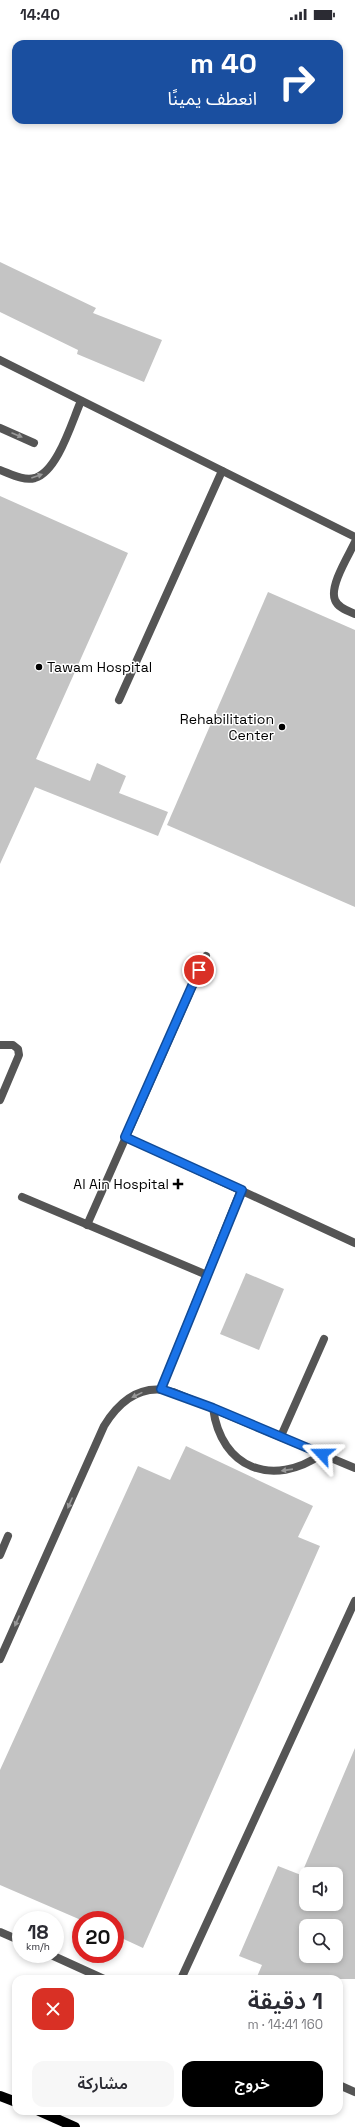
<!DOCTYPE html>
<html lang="ar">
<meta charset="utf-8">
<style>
body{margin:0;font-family:"Space Grotesk","Noto Sans Arabic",sans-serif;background:#f7f7f7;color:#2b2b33;direction:rtl;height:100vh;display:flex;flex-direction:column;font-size:15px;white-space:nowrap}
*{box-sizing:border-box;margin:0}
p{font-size:13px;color:#7c7c81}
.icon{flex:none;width:22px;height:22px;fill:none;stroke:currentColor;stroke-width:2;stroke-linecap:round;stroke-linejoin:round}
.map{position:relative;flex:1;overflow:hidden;direction:ltr}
.details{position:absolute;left:12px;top:1947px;width:331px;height:140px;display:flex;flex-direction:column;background:#fff;border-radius:12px;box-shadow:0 2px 6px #0003;direction:rtl}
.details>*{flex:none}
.guide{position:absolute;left:12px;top:12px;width:331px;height:84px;border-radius:12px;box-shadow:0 2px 6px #0003;direction:rtl;background:#1a4fa0;color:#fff;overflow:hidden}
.controls{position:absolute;left:299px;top:1839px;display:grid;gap:8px}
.controls a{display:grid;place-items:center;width:44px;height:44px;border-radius:8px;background:#fff;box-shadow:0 2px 6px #0003;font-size:20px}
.speed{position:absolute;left:12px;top:1883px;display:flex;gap:8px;font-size:20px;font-weight:700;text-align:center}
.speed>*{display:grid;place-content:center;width:52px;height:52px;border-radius:50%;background:#fff;box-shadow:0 2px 6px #0003;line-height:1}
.speed small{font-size:10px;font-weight:400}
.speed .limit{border:6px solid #d22;background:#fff;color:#111}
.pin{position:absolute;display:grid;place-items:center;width:34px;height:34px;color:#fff;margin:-17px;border:2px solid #fff;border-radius:50%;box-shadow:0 1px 4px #0007}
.me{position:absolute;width:44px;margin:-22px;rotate:293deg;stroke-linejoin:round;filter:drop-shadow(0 0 3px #0008)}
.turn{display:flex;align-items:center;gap:14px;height:84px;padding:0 20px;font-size:18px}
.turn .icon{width:52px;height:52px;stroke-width:2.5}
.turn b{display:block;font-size:28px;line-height:34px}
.round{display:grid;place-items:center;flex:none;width:42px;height:42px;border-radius:12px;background:#f7f7f7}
.summary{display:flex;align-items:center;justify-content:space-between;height:68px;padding:0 20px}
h1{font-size:24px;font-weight:600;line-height:30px}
.cta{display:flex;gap:8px;margin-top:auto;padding:8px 20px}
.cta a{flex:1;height:46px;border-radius:12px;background:#000;color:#fff;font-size:16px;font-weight:600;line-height:46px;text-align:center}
.cta a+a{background:#f7f7f7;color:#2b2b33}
.status{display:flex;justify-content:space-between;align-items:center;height:28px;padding:0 20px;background:#fff;direction:ltr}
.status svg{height:11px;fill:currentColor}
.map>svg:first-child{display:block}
</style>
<div class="status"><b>14:40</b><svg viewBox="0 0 49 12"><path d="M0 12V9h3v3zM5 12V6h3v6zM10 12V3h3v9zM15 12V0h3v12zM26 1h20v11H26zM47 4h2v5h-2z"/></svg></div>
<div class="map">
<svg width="355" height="2099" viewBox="0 0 355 2099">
<rect width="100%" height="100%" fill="#fff"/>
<g fill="#c4c4c4" fill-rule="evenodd">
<polygon points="0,234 96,280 93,285 162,312 144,354 77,326 78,322 0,284"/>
<polygon points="0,468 128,525 36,731 90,753 97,735 126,748 119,765 168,784 158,808 35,759 0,836"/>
<polygon points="268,564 355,602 355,879 167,797"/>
<polygon points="246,1245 284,1261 259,1322 220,1306"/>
<polygon points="186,1418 313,1478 298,1509 320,1518 143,1920 115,1907 115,1892 81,1892 0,1857 0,1742 138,1438 170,1452"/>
<path d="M355,1720v231h-99l6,-14 -23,-9 39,-90 23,9zM306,1846h30v30h-30zM306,1898h30v30h-30z"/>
</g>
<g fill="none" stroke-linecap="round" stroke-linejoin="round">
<g stroke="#555" stroke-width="8">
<polyline points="0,332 355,509"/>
<polyline points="0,400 34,415"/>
<path d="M0,442c11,4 23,11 35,8 23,-7 37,-57 46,-77"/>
<path d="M355,514c-6,13 -26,44 -20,58 3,8 13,11 20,14"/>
<polyline points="119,672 222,443"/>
<polyline points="0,1017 13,1017 18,1021 19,1027 0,1072"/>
<polyline points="125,1109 355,1215"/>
<polyline points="22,1169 207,1247"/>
<polyline points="87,1197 206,928"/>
<polyline points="161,1361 241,1162"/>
<path d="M213,1380c8,61 60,80 109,46"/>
<polyline points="281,1408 324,1311"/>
<polyline points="0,1527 8,1508"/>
<path d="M0,1631l104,-233c16,-26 38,-43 69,-34l182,76"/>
<polyline points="0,1904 21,1913"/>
<polyline points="49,1926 104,1951"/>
<polyline points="181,1951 355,1573"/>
<polyline points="339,2057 355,2064"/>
</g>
<g stroke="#000" stroke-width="10">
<polyline points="0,2068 16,2074"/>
<polyline points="39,2083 75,2099"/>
</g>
</g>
<defs><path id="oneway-solid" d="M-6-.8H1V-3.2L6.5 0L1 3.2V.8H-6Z"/></defs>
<g fill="#999">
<use href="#oneway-solid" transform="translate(17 407) rotate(23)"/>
<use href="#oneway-solid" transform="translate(37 448) rotate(-19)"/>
<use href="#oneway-solid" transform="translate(137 1367) rotate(154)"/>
<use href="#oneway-solid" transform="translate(287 1442) rotate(172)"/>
<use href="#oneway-solid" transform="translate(70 1475) rotate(114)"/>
<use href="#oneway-solid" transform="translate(17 1593) rotate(114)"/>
</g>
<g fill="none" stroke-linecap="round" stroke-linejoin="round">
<g stroke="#114b97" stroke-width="10">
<polyline id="route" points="199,942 125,1109 242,1162 161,1361 213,1380 322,1426"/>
</g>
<use href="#route" stroke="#1a73e8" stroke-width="7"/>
</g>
<g fill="#000" stroke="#fff" stroke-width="1.5">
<circle cx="39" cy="639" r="4"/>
<circle cx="282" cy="699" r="4"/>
<path d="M176 1150h4v4h4v4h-4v4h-4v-4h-4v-4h4z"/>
</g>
<g text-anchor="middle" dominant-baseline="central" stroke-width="3" stroke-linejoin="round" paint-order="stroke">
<g font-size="14" fill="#000" stroke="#fff" text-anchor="end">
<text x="47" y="639" text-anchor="start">Tawam Hospital</text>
<text x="274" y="691">Rehabilitation<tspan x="274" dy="16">Center</tspan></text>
<text x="169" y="1156">Al Ain Hospital</text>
</g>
</g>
</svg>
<div class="controls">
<a><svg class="icon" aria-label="sound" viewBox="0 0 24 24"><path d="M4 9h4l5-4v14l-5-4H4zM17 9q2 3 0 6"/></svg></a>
<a><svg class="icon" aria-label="search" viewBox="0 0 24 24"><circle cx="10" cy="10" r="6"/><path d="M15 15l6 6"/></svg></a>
</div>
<div class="speed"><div>18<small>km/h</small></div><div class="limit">20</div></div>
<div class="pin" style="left:199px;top:942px;background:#d93025"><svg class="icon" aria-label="arrive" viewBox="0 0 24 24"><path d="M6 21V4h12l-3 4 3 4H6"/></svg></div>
<svg class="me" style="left:322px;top:1426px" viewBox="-20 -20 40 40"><path d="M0-17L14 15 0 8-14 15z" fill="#1a73e8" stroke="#fff" stroke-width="4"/></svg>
<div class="guide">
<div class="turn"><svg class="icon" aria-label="right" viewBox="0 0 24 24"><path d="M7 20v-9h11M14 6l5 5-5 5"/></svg><div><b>40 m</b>انعطف يمينًا</div></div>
</div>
<section class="details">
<div class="summary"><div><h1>1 دقيقة</h1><p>160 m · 14:41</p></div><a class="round" style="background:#d93025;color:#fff"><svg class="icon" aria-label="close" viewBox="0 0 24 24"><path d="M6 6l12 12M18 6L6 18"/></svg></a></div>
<div class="cta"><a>خروج</a><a>مشاركة</a></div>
</section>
</div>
